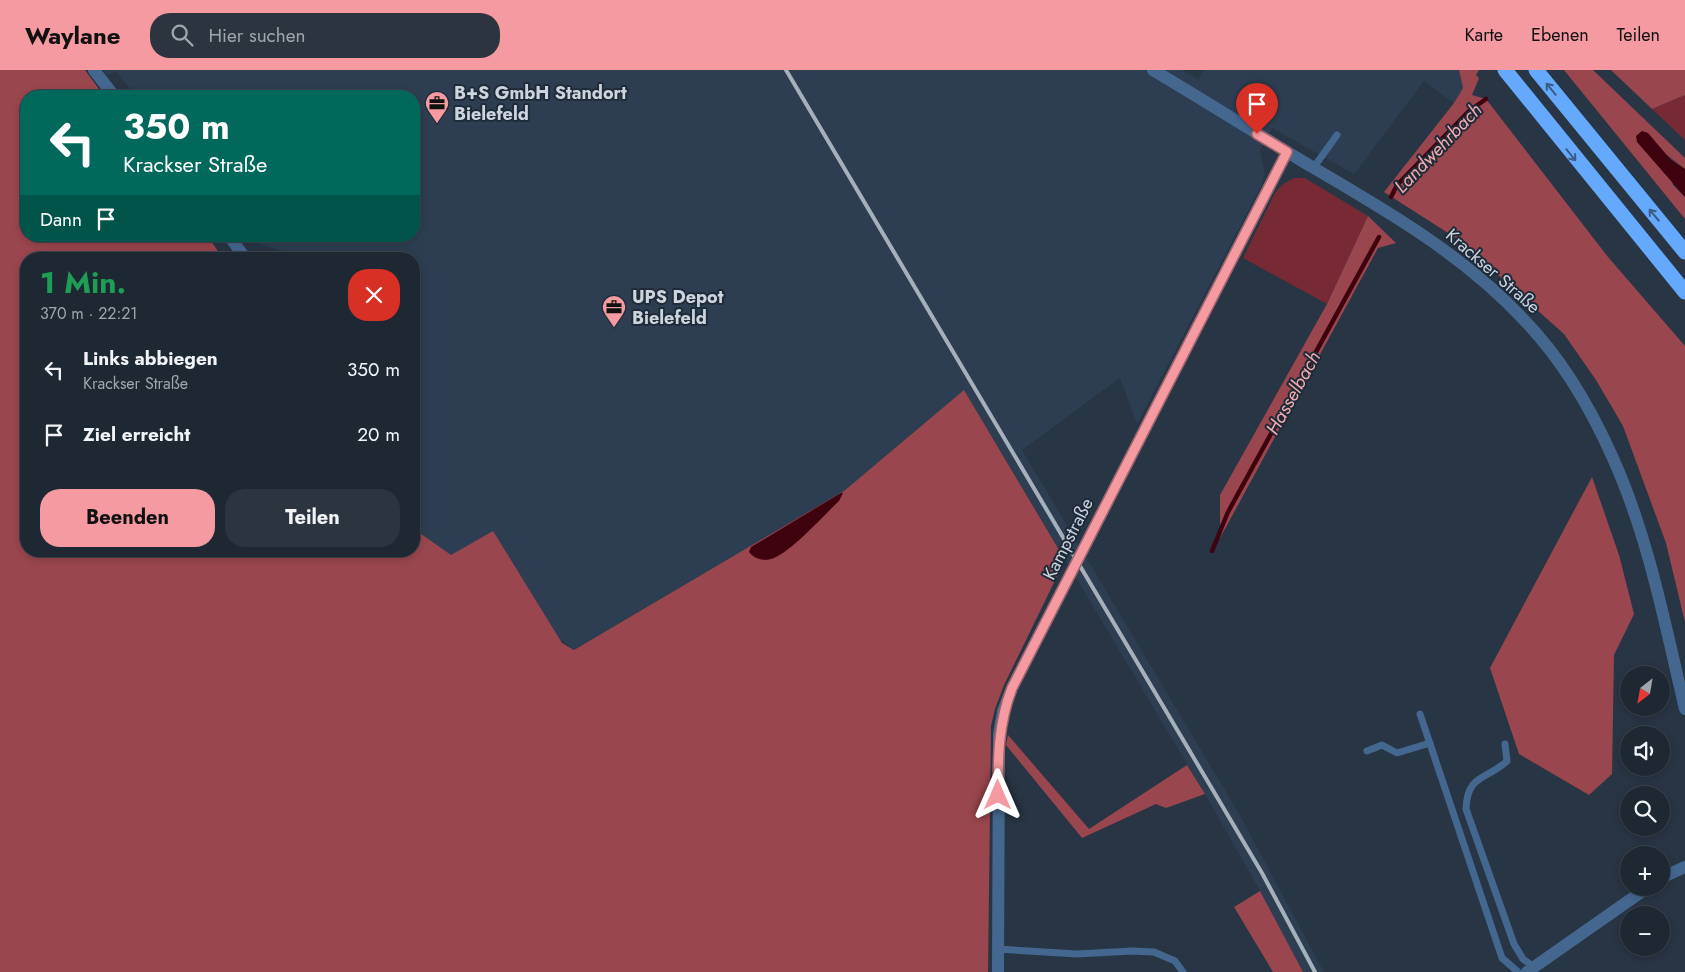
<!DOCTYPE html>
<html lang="de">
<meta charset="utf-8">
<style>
body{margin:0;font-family:Jost,sans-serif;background:#2b343f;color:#f1f3f6;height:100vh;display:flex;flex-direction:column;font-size:19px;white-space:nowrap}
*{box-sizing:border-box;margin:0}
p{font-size:16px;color:#a1a6ac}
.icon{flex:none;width:28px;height:28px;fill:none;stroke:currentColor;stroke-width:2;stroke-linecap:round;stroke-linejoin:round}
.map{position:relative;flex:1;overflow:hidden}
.drawer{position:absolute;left:20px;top:182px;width:400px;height:305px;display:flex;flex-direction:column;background:#1e2833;border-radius:20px;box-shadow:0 2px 8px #0003,0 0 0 1px #3c444e}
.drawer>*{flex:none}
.hud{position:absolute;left:20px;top:20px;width:400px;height:152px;border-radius:20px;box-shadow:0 2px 8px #0003,0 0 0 1px #3c444e;background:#00695c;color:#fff;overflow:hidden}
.needle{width:32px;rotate:211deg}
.fabs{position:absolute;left:1620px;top:596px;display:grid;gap:10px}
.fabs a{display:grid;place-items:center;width:50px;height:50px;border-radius:50%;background:#1e2833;box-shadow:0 2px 8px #0003,0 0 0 1px #3c444e;font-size:25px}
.pin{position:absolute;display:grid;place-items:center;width:42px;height:42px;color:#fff;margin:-51px -21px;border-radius:50% 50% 50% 0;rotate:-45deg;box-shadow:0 0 5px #0007}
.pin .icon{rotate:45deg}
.me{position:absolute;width:55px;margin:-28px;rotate:0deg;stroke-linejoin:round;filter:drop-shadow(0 0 4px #0008)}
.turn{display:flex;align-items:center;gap:18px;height:105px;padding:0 20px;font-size:22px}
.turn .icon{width:65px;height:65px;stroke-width:2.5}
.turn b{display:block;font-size:35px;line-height:42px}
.then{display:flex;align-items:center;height:48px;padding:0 20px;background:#0003;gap:10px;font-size:19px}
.round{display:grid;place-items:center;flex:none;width:52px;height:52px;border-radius:20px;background:#2b343f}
.headline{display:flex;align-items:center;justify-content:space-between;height:85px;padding:0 20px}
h1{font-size:30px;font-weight:700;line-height:38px;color:#1e9e55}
.cta{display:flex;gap:10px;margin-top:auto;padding:10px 20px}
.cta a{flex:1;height:58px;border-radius:20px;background:#f49aa0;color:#111;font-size:20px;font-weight:700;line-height:58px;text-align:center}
.cta a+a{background:#2b343f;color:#f1f3f6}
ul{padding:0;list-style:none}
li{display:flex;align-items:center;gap:15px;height:65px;padding:0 20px}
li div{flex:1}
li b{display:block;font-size:19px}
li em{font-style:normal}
header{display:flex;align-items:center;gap:30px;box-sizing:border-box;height:70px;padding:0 25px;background:#f49aa0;color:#111}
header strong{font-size:24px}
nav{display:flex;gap:28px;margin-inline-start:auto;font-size:18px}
.search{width:350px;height:45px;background:#2b343f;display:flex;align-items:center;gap:12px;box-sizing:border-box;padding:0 18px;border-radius:20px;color:#a1a6ac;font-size:19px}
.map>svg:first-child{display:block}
</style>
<header>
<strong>Waylane</strong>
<div class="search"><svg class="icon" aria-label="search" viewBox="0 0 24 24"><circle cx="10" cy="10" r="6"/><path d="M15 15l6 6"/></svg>Hier suchen</div>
<nav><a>Karte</a><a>Ebenen</a><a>Teilen</a></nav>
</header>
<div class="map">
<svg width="1685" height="902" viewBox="0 0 1685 902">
<rect width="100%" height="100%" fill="#283544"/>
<polygon fill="#2d3e52" points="104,0 1182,0 1198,9 1204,0 1459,0 1463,18 1454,33 1424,11 1354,104 1272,58 1260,80 1265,104 1260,118 1137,354 1120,308 1022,380 1238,742 1324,902 1303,902 1260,821 1205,724 964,320 844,421 574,580 414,459 414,189 294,189 292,184 256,173 248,166 414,166 414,26 136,26 116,1 108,5"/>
<g fill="#782a34">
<polygon points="1685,25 1685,70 1652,39"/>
<polygon points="1294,108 1305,108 1368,146 1327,234 1243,188 1275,123 1283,114"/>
</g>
<g fill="#9a464e">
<polygon points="0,0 85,0 104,26 26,26 26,166 208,166 223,189 26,189 26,481 414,481 414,459 451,485 493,461 562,573 574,580 844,421 964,320 1065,490 1004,615 995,639 991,656 988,902 0,902"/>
<polygon points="1459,0 1479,0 1476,5 1479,8 1472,25 1486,29 1608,187 1685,276 1685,552 1666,473 1623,356 1596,310 1564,264 1459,170 1384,122 1454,33 1463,18"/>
<polygon points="1564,0 1593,0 1685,88 1685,99 1663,82 1673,115 1685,127 1685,149"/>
<polygon points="1611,0 1685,0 1685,25 1652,39"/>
<polygon points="1368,146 1396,173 1378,178 1220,468 1220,425 1327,234"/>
<polygon points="1592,407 1619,485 1634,544 1614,585 1612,704 1589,725 1519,684 1490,598"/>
<polygon points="1008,665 1089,759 1187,695 1205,724 1166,738 1156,734 1082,768 1006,675"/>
<polygon points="1260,821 1303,902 1273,902 1234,837"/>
</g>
<g fill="#3f020f">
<polygon points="1642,61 1648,63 1671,90 1685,99 1685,127 1637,72 1636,66"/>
<path d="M841,423h2l-4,8c-16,15 -46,49 -65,57 -9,4 -20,1 -25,-6l2,-5z"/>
</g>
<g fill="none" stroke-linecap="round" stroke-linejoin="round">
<g stroke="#3f020f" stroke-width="4.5">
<polyline points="1391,127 1397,115 1469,41 1486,29"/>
<polyline points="1212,481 1228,442 1379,167"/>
</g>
<g stroke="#446790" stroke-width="7">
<polyline points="1314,97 1337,65"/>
<polyline points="1420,644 1502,888 1518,902"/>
<path d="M1505,674l2,17c-20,19 -40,13 -41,48l48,135 9,15 11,8"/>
<polyline points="1367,681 1382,675 1397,683 1430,673"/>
<polyline points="998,879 1077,884 1132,881 1154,882 1175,891 1183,902"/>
</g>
<g stroke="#446790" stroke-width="12">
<polyline points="94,0 114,26"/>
<polyline points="229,166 246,189"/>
<polyline points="1661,808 1685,797"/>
<polyline points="998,902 999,664 1003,641 1012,618 1287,82"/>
<polyline points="1527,902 1647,818"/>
</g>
<path stroke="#446790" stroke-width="12" d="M1153,0c52,31 103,63 154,94 77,45 156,90 217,156 37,38 66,87 88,136 36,79 53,168 73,253"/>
<g stroke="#64a9fb" stroke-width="15">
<polyline points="1505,0 1685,222"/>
<polyline points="1536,0 1685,182"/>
</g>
<polyline stroke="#a6b0bb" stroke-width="4" points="786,0 1262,803 1315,902"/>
</g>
<defs><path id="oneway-shaft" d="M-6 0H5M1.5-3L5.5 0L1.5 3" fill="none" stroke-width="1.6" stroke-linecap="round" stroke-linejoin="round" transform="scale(1.25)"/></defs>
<g stroke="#3a5d87">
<use href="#oneway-shaft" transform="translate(1551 19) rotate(-129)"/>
<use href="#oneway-shaft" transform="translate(1571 85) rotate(51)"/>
<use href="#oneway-shaft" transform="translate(1654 145) rotate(-130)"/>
</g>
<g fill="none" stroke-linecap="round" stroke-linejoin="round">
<g stroke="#9f6468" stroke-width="12">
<path id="route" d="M998,725c0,-37 0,-71 14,-107l275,-536 -30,-18"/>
</g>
<use href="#route" stroke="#f49aa0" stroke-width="9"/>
</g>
<defs>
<g id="office-pin" transform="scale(1.25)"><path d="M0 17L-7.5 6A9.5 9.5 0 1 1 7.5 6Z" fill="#f49aa0" stroke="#1e2b39"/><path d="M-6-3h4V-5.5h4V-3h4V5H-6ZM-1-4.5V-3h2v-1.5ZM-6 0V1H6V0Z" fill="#111"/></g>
</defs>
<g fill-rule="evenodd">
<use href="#office-pin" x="437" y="33"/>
<use href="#office-pin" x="614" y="237"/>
</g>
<g text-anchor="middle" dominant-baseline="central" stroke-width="4" stroke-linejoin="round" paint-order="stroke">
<g font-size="18" font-weight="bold" fill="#ccd4de" stroke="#1e2b39" text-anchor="start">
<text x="454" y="23">B+S GmbH Standort<tspan x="454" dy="21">Bielefeld</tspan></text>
<text x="632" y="227">UPS Depot<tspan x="632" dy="21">Bielefeld</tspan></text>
</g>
<g font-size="18" fill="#ccd4de" stroke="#1e2b39">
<text transform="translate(1493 201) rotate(41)">Krackser Straße</text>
<text transform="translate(1068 469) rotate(-63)">Kampstraße</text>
</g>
<g font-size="19" font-style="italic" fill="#f3abae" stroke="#1e2b39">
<text transform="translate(1438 78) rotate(-46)">Landwehrbach</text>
<text transform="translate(1293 323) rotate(-61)">Hasselbach</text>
</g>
</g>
</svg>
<div class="fabs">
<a><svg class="needle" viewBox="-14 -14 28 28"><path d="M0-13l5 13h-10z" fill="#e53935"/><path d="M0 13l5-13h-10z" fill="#a1a6ac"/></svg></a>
<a><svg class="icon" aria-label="sound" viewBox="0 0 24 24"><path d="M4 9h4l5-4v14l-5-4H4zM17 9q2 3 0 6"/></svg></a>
<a><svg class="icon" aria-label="search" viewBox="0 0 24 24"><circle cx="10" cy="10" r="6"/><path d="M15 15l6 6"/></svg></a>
<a>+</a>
<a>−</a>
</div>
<div class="pin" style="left:1257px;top:64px;background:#d93025"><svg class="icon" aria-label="arrive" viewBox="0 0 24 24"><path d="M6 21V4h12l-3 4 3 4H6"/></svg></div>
<svg class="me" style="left:998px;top:725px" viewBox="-20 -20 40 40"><path d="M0-17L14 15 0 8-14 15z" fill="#f49aa0" stroke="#fff" stroke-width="4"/></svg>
<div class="hud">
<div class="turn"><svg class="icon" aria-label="left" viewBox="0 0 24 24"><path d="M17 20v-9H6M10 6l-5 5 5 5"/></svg><div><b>350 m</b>Krackser Straße</div></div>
<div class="then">Dann<svg class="icon" aria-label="arrive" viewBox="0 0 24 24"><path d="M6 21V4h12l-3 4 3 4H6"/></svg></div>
</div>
<section class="drawer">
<div class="headline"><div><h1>1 Min.</h1><p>370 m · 22:21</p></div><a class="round" style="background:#d93025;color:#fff"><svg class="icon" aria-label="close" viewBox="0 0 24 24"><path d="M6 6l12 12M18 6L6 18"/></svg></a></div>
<ul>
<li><svg class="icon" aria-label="left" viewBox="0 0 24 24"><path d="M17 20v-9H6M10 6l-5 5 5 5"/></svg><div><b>Links abbiegen</b><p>Krackser Straße</p></div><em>350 m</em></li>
<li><svg class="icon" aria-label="arrive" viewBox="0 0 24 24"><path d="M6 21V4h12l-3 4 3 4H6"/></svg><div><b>Ziel erreicht</b></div><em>20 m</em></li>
</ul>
<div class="cta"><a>Beenden</a><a>Teilen</a></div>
</section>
</div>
